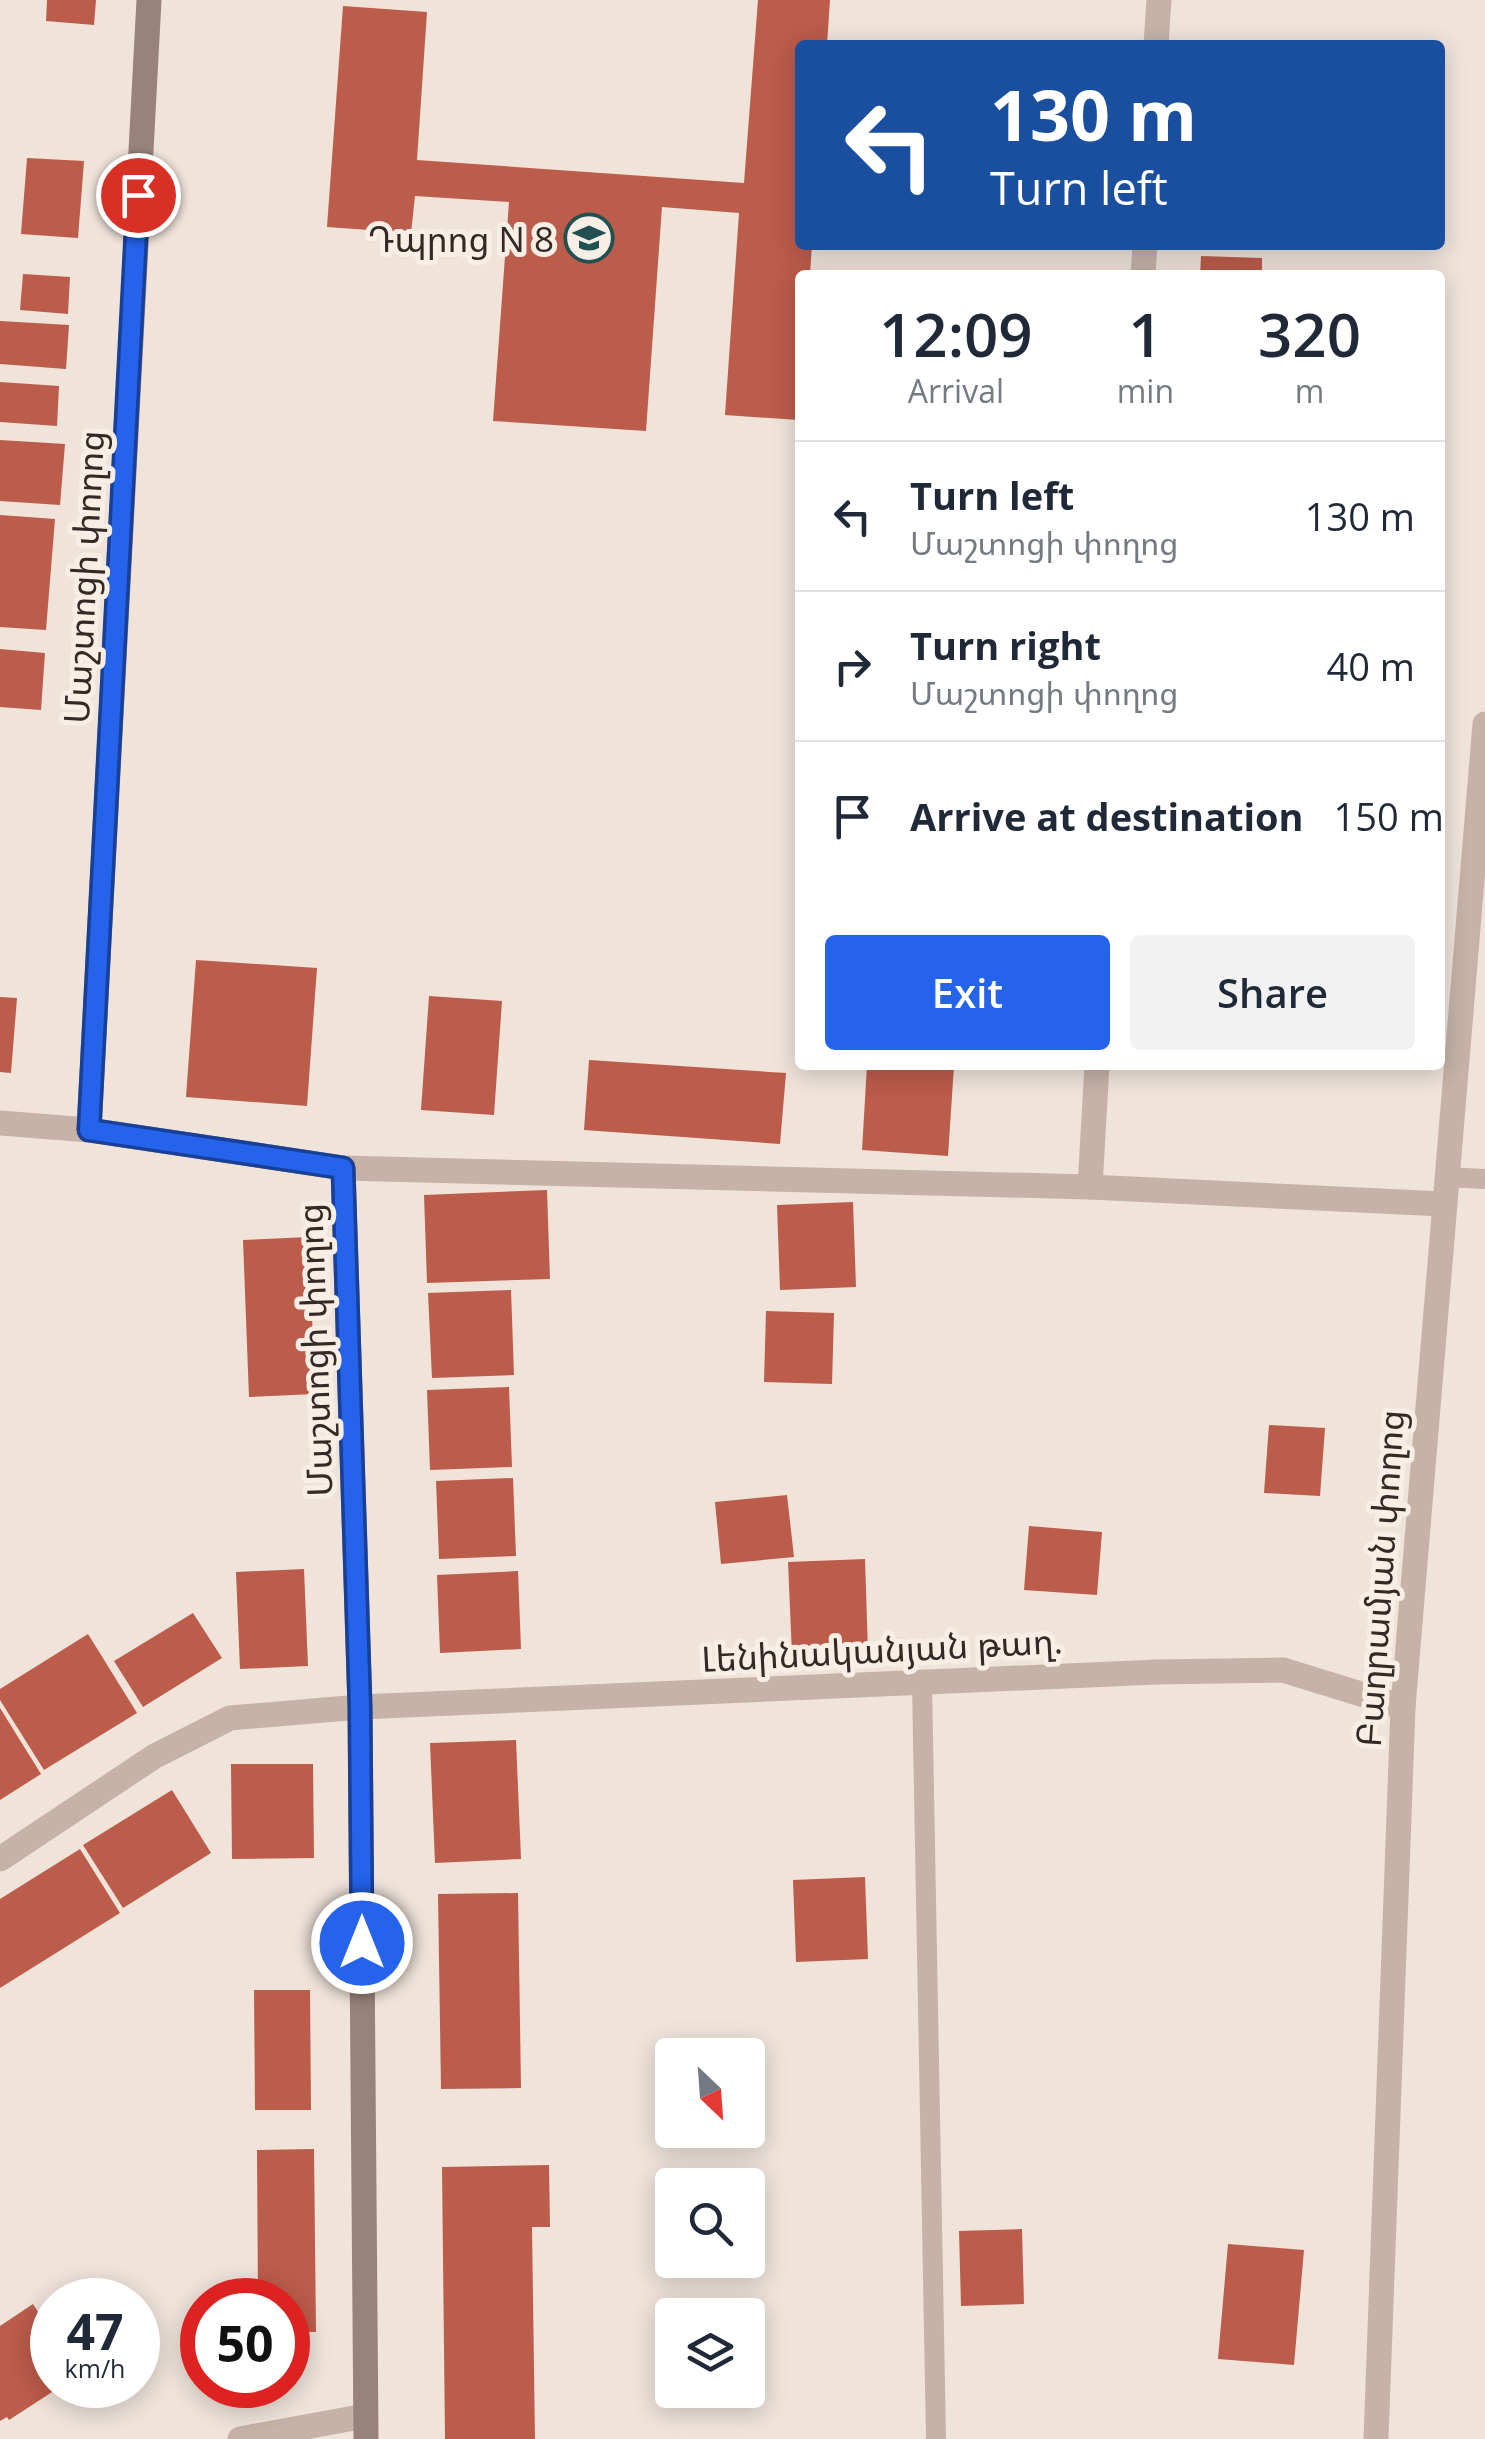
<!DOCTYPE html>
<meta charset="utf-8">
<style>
body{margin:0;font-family:"Open Sans","Noto Sans Armenian",sans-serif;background:#f2f2f3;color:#1f2937;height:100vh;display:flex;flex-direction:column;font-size:38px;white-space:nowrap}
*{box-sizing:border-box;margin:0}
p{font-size:32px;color:#747a83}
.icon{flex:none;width:55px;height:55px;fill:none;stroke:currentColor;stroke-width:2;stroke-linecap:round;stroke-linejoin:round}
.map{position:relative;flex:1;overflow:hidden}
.side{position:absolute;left:795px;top:270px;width:650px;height:800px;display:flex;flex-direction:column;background:#fff;border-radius:10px;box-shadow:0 5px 25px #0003}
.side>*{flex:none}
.guide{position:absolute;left:795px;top:40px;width:650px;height:210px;border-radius:10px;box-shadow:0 5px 25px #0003;background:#1a4fa0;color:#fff;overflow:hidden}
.needle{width:65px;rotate:155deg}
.tools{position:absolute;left:655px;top:2038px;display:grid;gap:20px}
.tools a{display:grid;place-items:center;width:110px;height:110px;border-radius:10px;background:#fff;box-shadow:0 5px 25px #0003;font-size:50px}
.speed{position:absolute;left:30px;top:2278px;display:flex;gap:20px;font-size:50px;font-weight:700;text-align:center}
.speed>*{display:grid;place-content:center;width:130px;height:130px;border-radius:50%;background:#fff;box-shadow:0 5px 25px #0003;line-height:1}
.speed small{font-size:25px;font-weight:400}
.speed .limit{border:15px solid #d22;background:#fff;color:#111}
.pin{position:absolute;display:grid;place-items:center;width:85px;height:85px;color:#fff;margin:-42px;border:5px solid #fff;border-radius:50%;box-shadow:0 2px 10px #0007}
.me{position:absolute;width:110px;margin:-55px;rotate:0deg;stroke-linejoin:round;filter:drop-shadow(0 0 8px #0008)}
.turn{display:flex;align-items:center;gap:35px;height:210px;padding:0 30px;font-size:45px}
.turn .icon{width:130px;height:130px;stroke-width:2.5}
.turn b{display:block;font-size:70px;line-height:85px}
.eta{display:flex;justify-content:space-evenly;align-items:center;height:170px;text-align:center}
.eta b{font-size:60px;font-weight:600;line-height:70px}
.cta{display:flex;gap:20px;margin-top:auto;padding:20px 30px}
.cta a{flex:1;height:115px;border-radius:10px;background:#2563eb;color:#fff;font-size:40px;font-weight:600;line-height:115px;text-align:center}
.cta a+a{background:#f2f2f3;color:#1f2937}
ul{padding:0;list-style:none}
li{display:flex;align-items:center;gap:30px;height:150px;padding:0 30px;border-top:2px solid #e0e1e3}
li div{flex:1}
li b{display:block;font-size:38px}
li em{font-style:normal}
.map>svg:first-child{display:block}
</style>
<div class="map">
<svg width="1485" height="2439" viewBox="0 0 1485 2439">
<rect width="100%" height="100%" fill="#efe3da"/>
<g fill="#bc5c4b">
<polygon points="47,0 96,0 94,25 46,21"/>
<polygon points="758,0 830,0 827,45 800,45 800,245 812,245 810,275 800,275 799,420 725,415 739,213 662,207 646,431 493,421 509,202 415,196 411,233 327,227 343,6 427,12 417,160 744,183"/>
<polygon points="27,158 84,161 78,238 21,234"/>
<polygon points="1201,256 1262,258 1262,275 1200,275"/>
<polygon points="23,274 70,277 68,314 20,310"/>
<polygon points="0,321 69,325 66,369 0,364"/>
<polygon points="0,382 59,386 57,426 0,422"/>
<polygon points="0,440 65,444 60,505 0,501"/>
<polygon points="0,515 55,519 46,630 0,627"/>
<polygon points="0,649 45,653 41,710 0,707"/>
<polygon points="196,960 317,968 307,1106 186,1097"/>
<polygon points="429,996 502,1001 494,1115 421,1110"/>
<polygon points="0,997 17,998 11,1073 0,1072"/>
<polygon points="589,1060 786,1073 780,1144 584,1130"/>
<polygon points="867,1065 954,1066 948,1156 862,1150"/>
<polygon points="547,1190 550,1279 427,1283 424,1195"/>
<polygon points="853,1202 856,1287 780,1290 777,1205"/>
<polygon points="309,1237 315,1394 249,1397 243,1240"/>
<polygon points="511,1290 514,1375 432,1378 428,1293"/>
<polygon points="766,1311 834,1313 832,1384 764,1382"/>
<polygon points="509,1387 512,1467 430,1470 427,1390"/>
<polygon points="1269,1425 1325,1428 1320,1496 1264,1493"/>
<polygon points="513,1478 516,1556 439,1559 436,1481"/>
<polygon points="787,1495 794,1557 721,1564 715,1502"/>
<polygon points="1029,1526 1102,1532 1097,1595 1024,1590"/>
<polygon points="865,1559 868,1652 792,1655 788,1562"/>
<polygon points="304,1569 308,1666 240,1669 236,1572"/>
<polygon points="518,1571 521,1649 440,1653 437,1575"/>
<polygon points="193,1613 222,1658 143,1707 114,1661"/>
<polygon points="88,1634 137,1713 44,1770 0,1700 0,1689"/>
<polygon points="0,1708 41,1774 0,1800"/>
<polygon points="516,1740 521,1859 435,1863 430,1743"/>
<polygon points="231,1764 313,1764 314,1858 232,1859"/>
<polygon points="172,1790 211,1853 123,1908 83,1845"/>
<polygon points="80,1849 120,1913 0,1988 0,1899"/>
<polygon points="865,1877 868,1959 796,1962 793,1880"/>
<polygon points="518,1893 521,2088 441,2089 438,1894"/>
<polygon points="254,1990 310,1990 311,2110 255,2110"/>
<polygon points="314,2149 316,2332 288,2332 288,2300 258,2300 257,2150"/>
<polygon points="549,2165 550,2227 532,2227 535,2439 445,2439 442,2167"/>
<polygon points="1022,2229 1024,2304 961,2306 959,2231"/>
<polygon points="1228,2244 1304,2250 1294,2365 1218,2359"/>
<polygon points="33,2304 52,2334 52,2385 63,2385 9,2420 7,2417 0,2421 0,2326"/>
</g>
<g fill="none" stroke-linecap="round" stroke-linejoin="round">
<g stroke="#c6b2a7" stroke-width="20">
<polyline points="1446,1177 1485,1179"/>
<polyline points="922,1683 936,2439"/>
</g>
<g stroke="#c6b2a7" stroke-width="25">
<polyline points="1156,45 1159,0"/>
<polyline points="1143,275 1145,245"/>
<polyline points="0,1123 89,1130"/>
<polyline points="343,1168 1090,1187 1443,1204"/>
<polyline points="1090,1187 1097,1065"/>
<polyline points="0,1859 155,1756 230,1718 360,1707 1156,1672 1283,1670 1403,1707"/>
<polyline points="240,2439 365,2416"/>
<polyline points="1376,2439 1403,1707 1485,724"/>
</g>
<polyline stroke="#998279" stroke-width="25" points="149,0 89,1130 343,1168 360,1707 366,2439"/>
</g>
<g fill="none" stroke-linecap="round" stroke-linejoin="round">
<g stroke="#184099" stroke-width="25">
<polyline id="route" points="138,195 89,1130 343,1168 360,1707 362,1943"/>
</g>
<use href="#route" stroke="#2563eb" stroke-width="18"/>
</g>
<defs>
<g id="school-ring" transform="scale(2.5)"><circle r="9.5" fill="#f7eee6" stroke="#205150" stroke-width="1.5"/><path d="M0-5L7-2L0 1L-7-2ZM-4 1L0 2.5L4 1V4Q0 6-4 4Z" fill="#205150"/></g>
</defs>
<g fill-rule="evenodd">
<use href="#school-ring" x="589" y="238"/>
</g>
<g text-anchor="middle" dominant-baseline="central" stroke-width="10" stroke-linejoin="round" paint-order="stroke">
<g font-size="35" fill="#332a27" stroke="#f7eee6" text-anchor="end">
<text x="554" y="238">Դպրոց N 8</text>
</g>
<g font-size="35" fill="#332a27" stroke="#f7eee6">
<text transform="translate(83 577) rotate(-87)">Մաշտոցի փողոց</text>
<text transform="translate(314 1350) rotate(-92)">Մաշտոցի փողոց</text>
<text transform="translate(1379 1578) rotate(-86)">Բաղրամյան փողոց</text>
<text transform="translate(882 1649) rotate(-3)">Լենինականյան թաղ.</text>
</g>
</g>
</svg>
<div class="tools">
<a><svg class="needle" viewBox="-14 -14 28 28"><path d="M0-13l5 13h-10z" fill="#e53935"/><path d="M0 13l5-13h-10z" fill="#747a83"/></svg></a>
<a><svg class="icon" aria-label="search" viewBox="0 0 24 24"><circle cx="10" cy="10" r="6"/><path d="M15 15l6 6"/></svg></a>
<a><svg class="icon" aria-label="layers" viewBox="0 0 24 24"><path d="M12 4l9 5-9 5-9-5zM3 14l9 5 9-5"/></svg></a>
</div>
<div class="speed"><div>47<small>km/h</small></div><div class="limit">50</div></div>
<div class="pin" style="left:138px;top:195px;background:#d93025"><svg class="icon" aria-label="arrive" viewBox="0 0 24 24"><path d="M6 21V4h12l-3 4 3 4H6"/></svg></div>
<svg class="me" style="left:362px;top:1943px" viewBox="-20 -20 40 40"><circle r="17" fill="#2563eb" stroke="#fff" stroke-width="3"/><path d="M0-11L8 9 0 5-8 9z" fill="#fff"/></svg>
<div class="guide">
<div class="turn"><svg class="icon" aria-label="left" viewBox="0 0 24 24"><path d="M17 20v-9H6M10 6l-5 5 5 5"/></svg><div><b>130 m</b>Turn left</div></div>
</div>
<section class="side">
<div class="eta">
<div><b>12:09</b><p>Arrival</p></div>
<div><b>1</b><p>min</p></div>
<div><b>320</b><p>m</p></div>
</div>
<ul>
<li><svg class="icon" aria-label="left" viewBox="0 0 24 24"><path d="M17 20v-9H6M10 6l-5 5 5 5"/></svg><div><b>Turn left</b><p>Մաշտոցի փողոց</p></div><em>130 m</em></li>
<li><svg class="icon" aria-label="right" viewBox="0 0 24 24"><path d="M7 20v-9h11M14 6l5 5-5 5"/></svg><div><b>Turn right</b><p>Մաշտոցի փողոց</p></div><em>40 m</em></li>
<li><svg class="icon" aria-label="arrive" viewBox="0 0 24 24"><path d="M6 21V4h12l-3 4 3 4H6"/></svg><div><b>Arrive at destination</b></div><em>150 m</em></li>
</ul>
<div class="cta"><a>Exit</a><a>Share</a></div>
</section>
</div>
